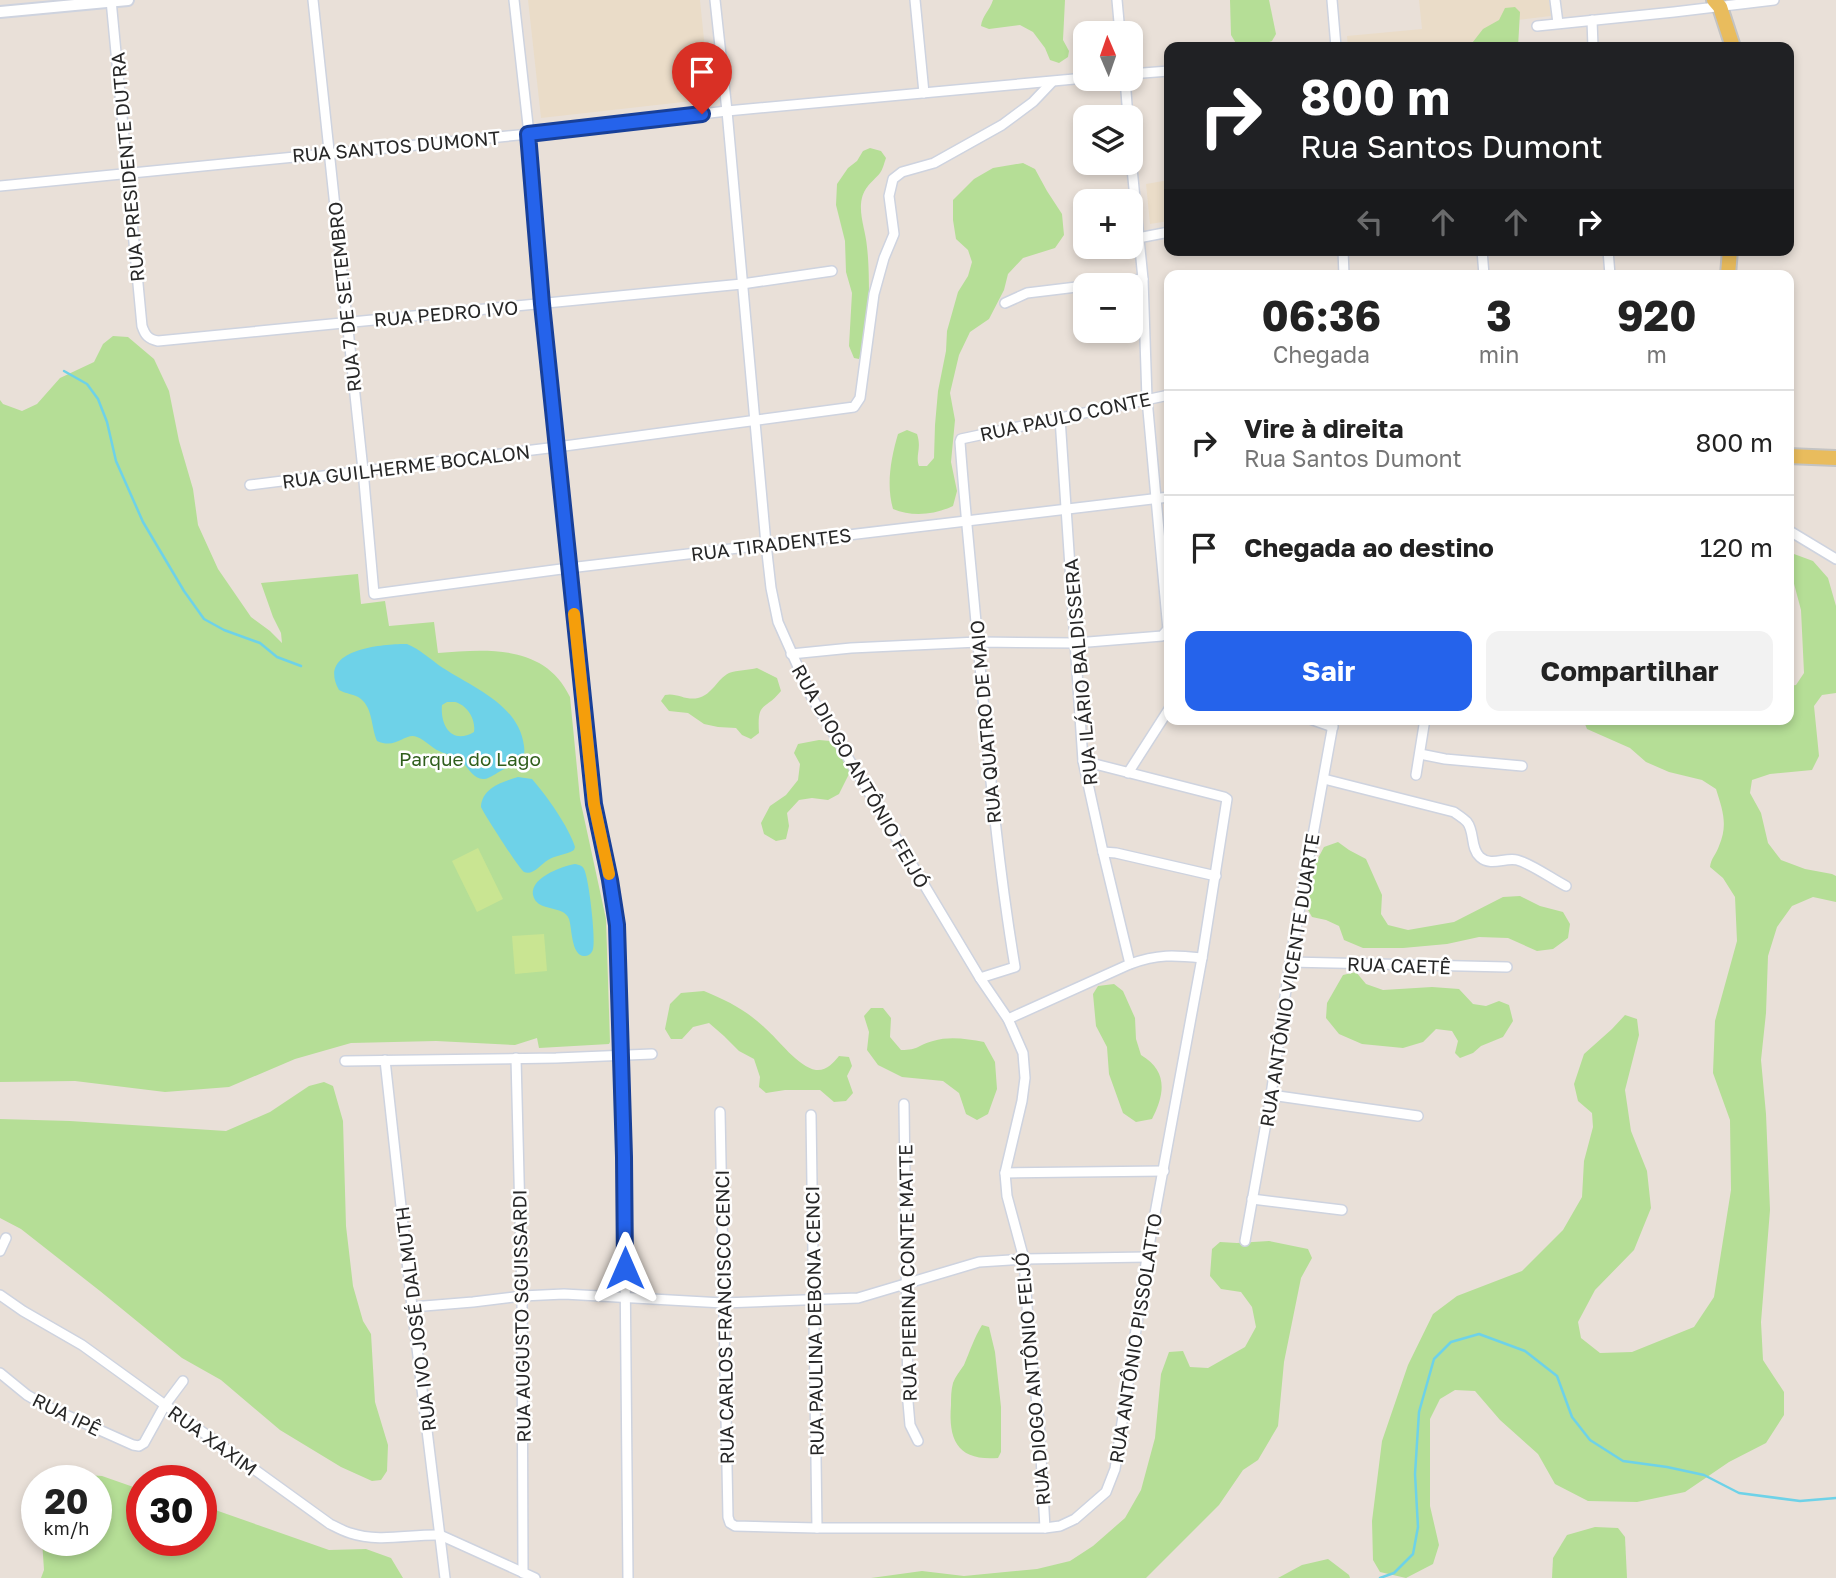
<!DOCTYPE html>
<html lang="pt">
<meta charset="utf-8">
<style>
body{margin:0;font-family:"Golos Text",sans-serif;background:#f2f2f2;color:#222;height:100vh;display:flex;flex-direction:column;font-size:26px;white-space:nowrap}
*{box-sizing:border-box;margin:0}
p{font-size:23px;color:#767676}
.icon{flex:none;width:38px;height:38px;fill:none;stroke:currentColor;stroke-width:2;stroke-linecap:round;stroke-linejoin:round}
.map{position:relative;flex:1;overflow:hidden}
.drawer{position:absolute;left:1164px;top:270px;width:630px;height:455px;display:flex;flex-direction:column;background:#fff;border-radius:14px;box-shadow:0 4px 10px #0003}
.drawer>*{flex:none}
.banner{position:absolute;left:1164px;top:42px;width:630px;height:214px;border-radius:14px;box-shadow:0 4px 10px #0003;background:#202124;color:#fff;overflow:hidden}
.needle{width:46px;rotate:358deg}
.buttons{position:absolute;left:1073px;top:21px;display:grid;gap:14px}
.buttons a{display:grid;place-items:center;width:70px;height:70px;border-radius:14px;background:#fff;box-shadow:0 4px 10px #0003;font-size:35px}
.speed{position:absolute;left:21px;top:1465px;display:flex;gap:14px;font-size:35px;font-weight:700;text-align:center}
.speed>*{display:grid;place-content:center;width:91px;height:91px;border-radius:50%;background:#fff;box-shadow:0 4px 10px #0003;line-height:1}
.speed small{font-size:18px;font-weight:400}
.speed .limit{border:10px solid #d22;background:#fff;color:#111}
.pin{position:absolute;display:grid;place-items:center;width:60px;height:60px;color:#fff;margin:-72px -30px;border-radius:50% 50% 50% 0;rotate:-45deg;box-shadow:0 0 7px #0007}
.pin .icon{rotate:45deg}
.me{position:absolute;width:77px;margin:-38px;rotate:0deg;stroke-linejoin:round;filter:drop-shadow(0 0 5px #0008)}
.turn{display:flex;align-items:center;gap:24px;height:147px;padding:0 21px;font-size:32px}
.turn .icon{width:91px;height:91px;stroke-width:2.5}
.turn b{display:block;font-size:49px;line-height:60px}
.lanes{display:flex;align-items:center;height:66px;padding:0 21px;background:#0003;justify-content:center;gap:35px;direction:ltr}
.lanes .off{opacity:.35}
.eta{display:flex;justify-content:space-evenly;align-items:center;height:119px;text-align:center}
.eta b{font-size:42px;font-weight:700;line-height:49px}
.button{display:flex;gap:14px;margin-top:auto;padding:14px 21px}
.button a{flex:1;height:80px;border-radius:14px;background:#2563eb;color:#fff;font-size:28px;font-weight:700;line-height:80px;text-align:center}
.button a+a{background:#f2f2f2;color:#222}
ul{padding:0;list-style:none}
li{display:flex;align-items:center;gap:21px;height:105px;padding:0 21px;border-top:2px solid #e0e0e0}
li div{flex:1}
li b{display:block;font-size:26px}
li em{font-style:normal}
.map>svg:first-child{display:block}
</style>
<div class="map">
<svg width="1836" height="1578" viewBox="0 0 1836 1578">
<rect width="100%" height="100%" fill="#e9e0d8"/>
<g fill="#eadcc8">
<polygon points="528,0 700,0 710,99 541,118"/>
<polygon points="1419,0 1549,0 1551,16 1517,20 1476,47 1348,47 1347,36 1422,29"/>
<polygon points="1169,180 1169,221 1150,224 1146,184"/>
</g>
<g fill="#b5de96">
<path d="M993,0h72l-2,40 6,11 -1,6 -9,6 -9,-3 -5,-12 -12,-16 -13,-7 -31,4 -8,-3c1,-10 9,-16 12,-26z"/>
<polygon points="1230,0 1269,0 1276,34 1272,41 1254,47 1237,45 1231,35"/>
<polygon points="1515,7 1520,12 1518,47 1469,47 1483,29 1499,20 1505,8"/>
<path d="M870,148l11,3 5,7c-2,5 -3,11 -6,15 -10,12 -17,14 -19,31 -1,14 5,29 6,43 3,25 4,91 -8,112l-5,-1 -5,-12 3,-53 -6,-21 -1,-31 -9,-36 1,-21 11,-16 9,-7 6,-10z"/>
<path d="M1023,163l12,6 12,22 15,23 2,21 -9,13 -32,10 -15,16 -4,16 -15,29 -19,13 -11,23 -9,38 5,27 -4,42 6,29 -4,15c-19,9 -41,11 -60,3 -7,-24 -2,-51 5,-75l9,-4 10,4c5,15 -2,21 2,32h8l7,-8 1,-33 3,-34 8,-40 1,-20 11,-39 10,-16 4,-14 -4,-12 -12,-11 -3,-19v-20l21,-21 19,-11z"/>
<path d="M113,336l15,1 26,22 15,32 10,50 14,48 5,36 20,44 33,48 19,14 12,12 -1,-10 -8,-16 -12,-34 97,-9 3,30 24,-3 4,25 45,-4 4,31c49,-4 107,-9 132,44l10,102 26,120 4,123 -1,2 -70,4 -2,-10 -22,7 -79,-4 -85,2 -56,16 -66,28 -64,5 -90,-11 -75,1v-682l3,4 19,7 15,-7 23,-26 34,-16 9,-18z"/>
<path d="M1794,554l19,7 15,17 8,28v87l-14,2 -8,11 5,50 -7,14 -42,4 -18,6 -2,13 11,20 7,30 13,17 24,9 27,5 4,2v26l-23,-5 -21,9 -15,21 -9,29 -2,57 -5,47 5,54 4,96 -9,112 2,38 21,32v23l-18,28 -37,19 -44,30 -48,10 -49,-1 -33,-17 -17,-30 -38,-34 -25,-29 -20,-1 -15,9 -10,20v87l9,39 -6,19 -27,14 -26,-6 -7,-12 -1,-39 10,-80 26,-76 25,-51 24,-18 65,-25 41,-41 19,-33 2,-36 9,-34 -1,-14 -14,-12 -4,-17 10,-30 28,-25 13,-14 12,4 2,16 -14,55 6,41 16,40 4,37 -17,42 -39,40 -17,32 3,16 19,15 32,-1 62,-25 20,-30 17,-107 -1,-70 -17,-47 2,-52 22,-80 -2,-44 -12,-19 -13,-11c1,-9 6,-12 9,-21 9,-21 4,-35 -3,-57l-14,-9 -33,-8 -23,-10 -16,-14 -43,-19 -4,-10h205l1,-33 7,-1 8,-12 -3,-63 -8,-30 -4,-7v-17z"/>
<path d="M757,668l20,10 4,13c-17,21 -24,9 -22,42l-8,6 -9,-4 -6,-7 -18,-1 -14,-3 -16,-11 -19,-2 -8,-10 4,-6c11,-3 21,6 33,3 14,-3 19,-19 31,-25 8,-3 20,-3 28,-5z"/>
<polygon points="819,740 830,741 845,759 850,772 839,794 828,800 812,798 799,800 787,813 789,826 786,839 776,841 764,834 761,823 770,806 786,795 798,780 800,764 794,753 798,744"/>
<polygon points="1338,842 1349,850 1366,859 1382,895 1381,914 1388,925 1408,930 1454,922 1503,897 1520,896 1540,906 1563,912 1570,924 1568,938 1553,949 1537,951 1508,938 1479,937 1447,944 1403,948 1363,948 1344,940 1339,926 1326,920 1312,917 1307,908 1316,862 1324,847"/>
<polygon points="1356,972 1366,984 1383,990 1432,987 1459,989 1473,1004 1486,1006 1499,1001 1509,1005 1513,1021 1503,1037 1481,1046 1473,1053 1460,1058 1455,1053 1458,1041 1452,1031 1436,1029 1423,1042 1403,1048 1362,1044 1339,1034 1326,1018 1327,1003 1343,975"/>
<path d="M1114,984l9,7 12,27 1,21 5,16c27,16 24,39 11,64l-16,3 -13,-9 -14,-39 -2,-27 -11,-21 -3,-32 5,-8z"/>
<path d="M704,991c24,10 42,19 61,37 14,12 33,39 51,42 11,1 17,-7 23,-14l10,1 3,9 -5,10 6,17 -7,8 -12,1 -14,-12h-35l-19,3 -7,-6 1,-10 -6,-18 -15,-8 -15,-15 -15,-13 -16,4 -11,12h-11l-6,-10 5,-25 11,-11z"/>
<path d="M871,1008h12l8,10 -1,19 11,13c18,0 17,-5 32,-9 17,-5 34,-2 51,1l11,20 2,27 -9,25 -11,6 -11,-6 -7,-21 -16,-12 -41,-4 -24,-12 -11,-15 2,-18 -5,-16z"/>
<polygon points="324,1082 333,1086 343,1121 346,1226 353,1286 363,1321 371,1334 375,1402 388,1445 387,1471 381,1480 372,1481 341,1467 280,1430 221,1380 182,1358 100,1291 21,1229 0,1218 0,1119 70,1121 226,1131 270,1112 309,1086"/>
<polygon points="1269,1241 1308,1249 1312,1258 1301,1278 1284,1362 1278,1426 1258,1460 1243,1470 1219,1505 1146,1578 871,1578 922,1571 964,1576 1037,1569 1070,1561 1093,1546 1125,1518 1141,1490 1155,1438 1161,1374 1169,1352 1183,1351 1190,1367 1208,1368 1245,1347 1256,1327 1252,1307 1241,1292 1221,1289 1210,1276 1212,1249 1220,1242 1237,1243"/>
<path d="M982,1325l7,2 6,25 6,55v45l-3,6c-39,3 -50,-16 -47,-53 0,-7 0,-15 2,-22 2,-6 7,-12 11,-18 6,-14 10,-27 18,-40z"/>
<polygon points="73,1474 102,1476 142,1490 142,1540 201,1540 201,1505 329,1550 366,1549 391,1558 403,1578 41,1578 44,1570 42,1540 96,1540 96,1480 64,1480"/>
<polygon points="1595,1527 1618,1528 1625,1537 1627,1578 1552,1578 1553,1558 1567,1535"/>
<polygon points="1328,1559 1349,1575 1350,1578 1278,1578 1302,1565"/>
</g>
<g fill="#c9e592">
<polygon points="478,848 503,899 477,912 452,861"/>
<polygon points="544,934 547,971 515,974 512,936"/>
</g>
<g fill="#6ed2e8" fill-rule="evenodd">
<path d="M407,644c13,5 24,16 36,24 31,20 76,37 81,78 2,14 -5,19 -17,22 -7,2 -18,12 -24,11 -9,0 -14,-10 -20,-16 -7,-7 -15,-8 -24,-12 -7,-3 -14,-11 -22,-14 -12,-5 -20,13 -40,4 -6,-14 -4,-32 -16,-42 -6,-5 -15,-5 -22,-9 -23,-41 43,-46 68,-46zM455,702c12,3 21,17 19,30 -22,13 -34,-6 -32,-27l5,-3z"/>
<path d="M518,777l14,2c14,16 37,48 43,68l-1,3c-8,5 -18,5 -26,10 -7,4 -15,16 -24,12 -4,-2 -40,-58 -43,-65 1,-19 21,-25 37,-30z"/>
<path d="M575,864c4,1 7,1 9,5 5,9 12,72 9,80 -1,4 -4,7 -8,7 -14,1 -13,-29 -16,-37 -5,-14 -29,-7 -35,-21 -8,-19 28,-32 41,-34z"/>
</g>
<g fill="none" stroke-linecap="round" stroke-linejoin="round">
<g stroke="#6ed2e8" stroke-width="2.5">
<polyline points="64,371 87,384 98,399 107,422 116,461 143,522 184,591 204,619 224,630 260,643 277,657 301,666"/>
<polyline points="1380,1578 1394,1573 1413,1554 1418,1527 1415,1474 1419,1412 1434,1359 1451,1342 1479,1334 1525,1351 1557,1376 1572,1417 1590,1440 1623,1461 1667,1467 1704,1475 1739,1493 1800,1501 1836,1498"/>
</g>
<g stroke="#ced3df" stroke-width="12">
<g id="minor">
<path d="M111,0l31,326c3,9 6,13 16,15l584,-57 90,-13"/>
<polyline points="313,0 363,470 374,594 569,568 1169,497"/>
<polyline points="514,0 529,134 542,304 594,804 610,880 617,925 624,1158 628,1578"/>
<polyline points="715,0 727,111 766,544 771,588 778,622 811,696 980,978 1008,1019 1023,1053 1025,1078 1022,1101 1005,1173 1007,1196 1024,1259 1029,1336 1039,1421 1045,1528"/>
<polyline points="915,0 924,93"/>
<polyline points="1117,0 1120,33"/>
<polyline points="1332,0 1336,47"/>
<polyline points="1555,0 1558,23"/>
<polyline points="1592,20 1593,47"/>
<polyline points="1537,26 1674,12 1774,0"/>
<polyline points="1130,74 1169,71"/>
<polyline points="1125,79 1128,117"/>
<polyline points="1130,148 1143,279 1147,399 1168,630"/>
<polyline points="0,186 529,134 727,111 1085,78"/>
<polyline points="1138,238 1169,232"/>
<polyline points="1343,250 1344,275"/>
<polyline points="1482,250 1484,275"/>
<polyline points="1608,250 1610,275"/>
<polyline points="1005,303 1027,293 1143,279"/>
<polyline points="1060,418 1083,761 1103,852 1130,964"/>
<polyline points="250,485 557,447 854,407 860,398 874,294 884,258 894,234 889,196 893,179 902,172 934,163 1002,125 1033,102 1052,82"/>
<polyline points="1788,530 1836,559"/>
<polyline points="791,654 851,648 978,642 1076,643 1162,636 1169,628"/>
<polyline points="1310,719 1333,727"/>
<polyline points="1420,754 1445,759 1522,766"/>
<polyline points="1128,773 1169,709"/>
<polyline points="1416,775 1425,719"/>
<path d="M1324,779l130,33c4,3 9,6 13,10 8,10 3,26 13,35 11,10 25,0 37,3 15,4 35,19 49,26"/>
<polyline points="1103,852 1116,853 1216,876"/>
<polyline points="1290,962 1507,967"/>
<path d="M980,978l35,-11c-18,-107 -27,-215 -37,-323 -6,-67 -13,-134 -18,-202l1,-3 208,-44"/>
<path d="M1008,1019l122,-55c28,-10 44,-9 72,-6"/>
<polyline points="516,1058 522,1296 523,1573"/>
<polyline points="385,1060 412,1307 445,1578"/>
<polyline points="345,1061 556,1058 652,1054"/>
<polyline points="1271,1095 1418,1116"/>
<polyline points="904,1104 908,1402 910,1425 918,1441"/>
<polyline points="720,1112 728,1517 730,1523 735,1526 817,1528 1045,1528 1060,1526 1075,1519 1106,1492 1115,1469 1147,1257 1202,958 1227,799 1224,797 1083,761"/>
<polyline points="811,1115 817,1528"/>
<polyline points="1005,1173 1164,1171"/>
<polyline points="1252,1199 1342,1210"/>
<polyline points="1245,1241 1271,1095 1290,962 1334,719"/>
<polyline points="0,1251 6,1238"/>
<path d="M0,1295l23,16 59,34 248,179c6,3 13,7 20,9 30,10 60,1 90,2l95,43"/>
<polyline points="412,1307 473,1302 522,1296 564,1294 723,1303 858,1298 979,1262 1024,1259 1147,1257"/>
<polyline points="0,1373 27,1395 46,1406 133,1445 139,1446 144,1443 165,1405 183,1381"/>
</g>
</g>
<g stroke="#ced3df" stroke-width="14">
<polyline id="tertiary" points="0,12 128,0"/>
</g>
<g stroke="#c3c3c3" stroke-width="18">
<g id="primary">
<polyline points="1714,0 1720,7 1733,47"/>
<polyline points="1728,275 1730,250"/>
<polyline points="1788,456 1836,458"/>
</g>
</g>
<use href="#minor" stroke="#fff" stroke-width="9"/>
<use href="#tertiary" stroke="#fff" stroke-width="10"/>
<use href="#primary" stroke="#e9bc5d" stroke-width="14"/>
</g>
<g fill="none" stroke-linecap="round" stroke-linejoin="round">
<g stroke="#184099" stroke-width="18">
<polyline id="route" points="625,1268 624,1157 617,925 610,880 594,804 542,304 528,134 702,114"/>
</g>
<use href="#route" stroke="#2563eb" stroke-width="12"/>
<polyline stroke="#f59e0b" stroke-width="12" points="574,614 594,804 609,874"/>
</g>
<g text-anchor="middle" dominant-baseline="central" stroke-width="5" stroke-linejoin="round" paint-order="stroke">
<g font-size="19" fill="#272727" stroke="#fff">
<text transform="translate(396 146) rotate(-5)">RUA SANTOS DUMONT</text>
<text transform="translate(127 167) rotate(-95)">RUA PRESIDENTE DUTRA</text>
<text transform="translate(344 297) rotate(-96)">RUA 7 DE SETEMBRO</text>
<text transform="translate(446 313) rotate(-5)">RUA PEDRO IVO</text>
<text transform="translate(1065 416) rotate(-12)">RUA PAULO CONTE</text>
<text transform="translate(406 466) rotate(-7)">RUA GUILHERME BOCALON</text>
<text transform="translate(771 544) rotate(-7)">RUA TIRADENTES</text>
<text transform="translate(1080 672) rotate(-95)">RUA ILÁRIO BALDISSERA</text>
<text transform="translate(985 722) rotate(-95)">RUA QUATRO DE MAIO</text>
<text transform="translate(861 776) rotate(60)">RUA DIOGO ANTÔNIO FEIJÓ</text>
<text transform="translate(1399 965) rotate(2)">RUA CAETÊ</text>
<text transform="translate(1289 980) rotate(-81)">RUA ANTÔNIO VICENTE DUARTE</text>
<text transform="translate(907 1273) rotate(-91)">RUA PIERINA CONTE MATTE</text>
<text transform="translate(521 1316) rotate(-91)">RUA AUGUSTO SGUISSARDI</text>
<text transform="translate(724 1317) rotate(-91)">RUA CARLOS FRANCISCO CENCI</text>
<text transform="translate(415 1319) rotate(-97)">RUA IVO JOSÉ DALMUTH</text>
<text transform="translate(814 1321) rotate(-91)">RUA PAULINA DEBONA CENCI</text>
<text transform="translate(1135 1338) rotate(-81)">RUA ANTÔNIO PISSOLATTO</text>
<text transform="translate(1032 1379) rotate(-95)">RUA DIOGO ANTÔNIO FEIJÓ</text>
<text transform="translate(67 1414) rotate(26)">RUA IPÊ</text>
<text transform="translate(213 1440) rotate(36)">RUA XAXIM</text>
</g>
<g font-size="19" fill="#2f5e1c" stroke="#fff">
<text x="470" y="758">Parque do Lago</text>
</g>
</g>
</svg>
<div class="buttons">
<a><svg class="needle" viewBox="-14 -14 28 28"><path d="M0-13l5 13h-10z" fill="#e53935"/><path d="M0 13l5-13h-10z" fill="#767676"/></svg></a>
<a><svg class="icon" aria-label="layers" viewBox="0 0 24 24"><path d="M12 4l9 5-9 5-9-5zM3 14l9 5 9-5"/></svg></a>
<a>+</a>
<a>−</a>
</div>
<div class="speed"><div>20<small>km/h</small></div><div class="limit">30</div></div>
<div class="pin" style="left:702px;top:114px;background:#d93025"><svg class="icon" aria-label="arrive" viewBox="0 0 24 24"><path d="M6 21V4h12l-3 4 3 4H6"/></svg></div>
<svg class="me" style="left:625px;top:1268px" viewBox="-20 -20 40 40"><path d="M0-17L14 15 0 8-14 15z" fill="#2563eb" stroke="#fff" stroke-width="4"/></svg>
<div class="banner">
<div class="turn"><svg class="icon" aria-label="right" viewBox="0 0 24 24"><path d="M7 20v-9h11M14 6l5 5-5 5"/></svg><div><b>800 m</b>Rua Santos Dumont</div></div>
<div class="lanes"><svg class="icon off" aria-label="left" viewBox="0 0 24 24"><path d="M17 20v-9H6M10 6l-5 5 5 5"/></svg><svg class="icon off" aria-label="ahead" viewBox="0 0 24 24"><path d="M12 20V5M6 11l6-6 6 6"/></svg><svg class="icon off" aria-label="ahead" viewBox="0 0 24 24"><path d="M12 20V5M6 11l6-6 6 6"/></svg><svg class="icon" aria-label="right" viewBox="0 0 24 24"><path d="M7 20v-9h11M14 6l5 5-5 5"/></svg></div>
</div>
<section class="drawer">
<div class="eta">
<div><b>06:36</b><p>Chegada</p></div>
<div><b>3</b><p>min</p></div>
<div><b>920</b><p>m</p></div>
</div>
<ul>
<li><svg class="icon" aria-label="right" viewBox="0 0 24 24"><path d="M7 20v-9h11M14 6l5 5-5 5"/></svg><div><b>Vire à direita</b><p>Rua Santos Dumont</p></div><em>800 m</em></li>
<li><svg class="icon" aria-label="arrive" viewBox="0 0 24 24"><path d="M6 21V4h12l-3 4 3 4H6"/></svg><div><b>Chegada ao destino</b></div><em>120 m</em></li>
</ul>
<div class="button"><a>Sair</a><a>Compartilhar</a></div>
</section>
</div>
